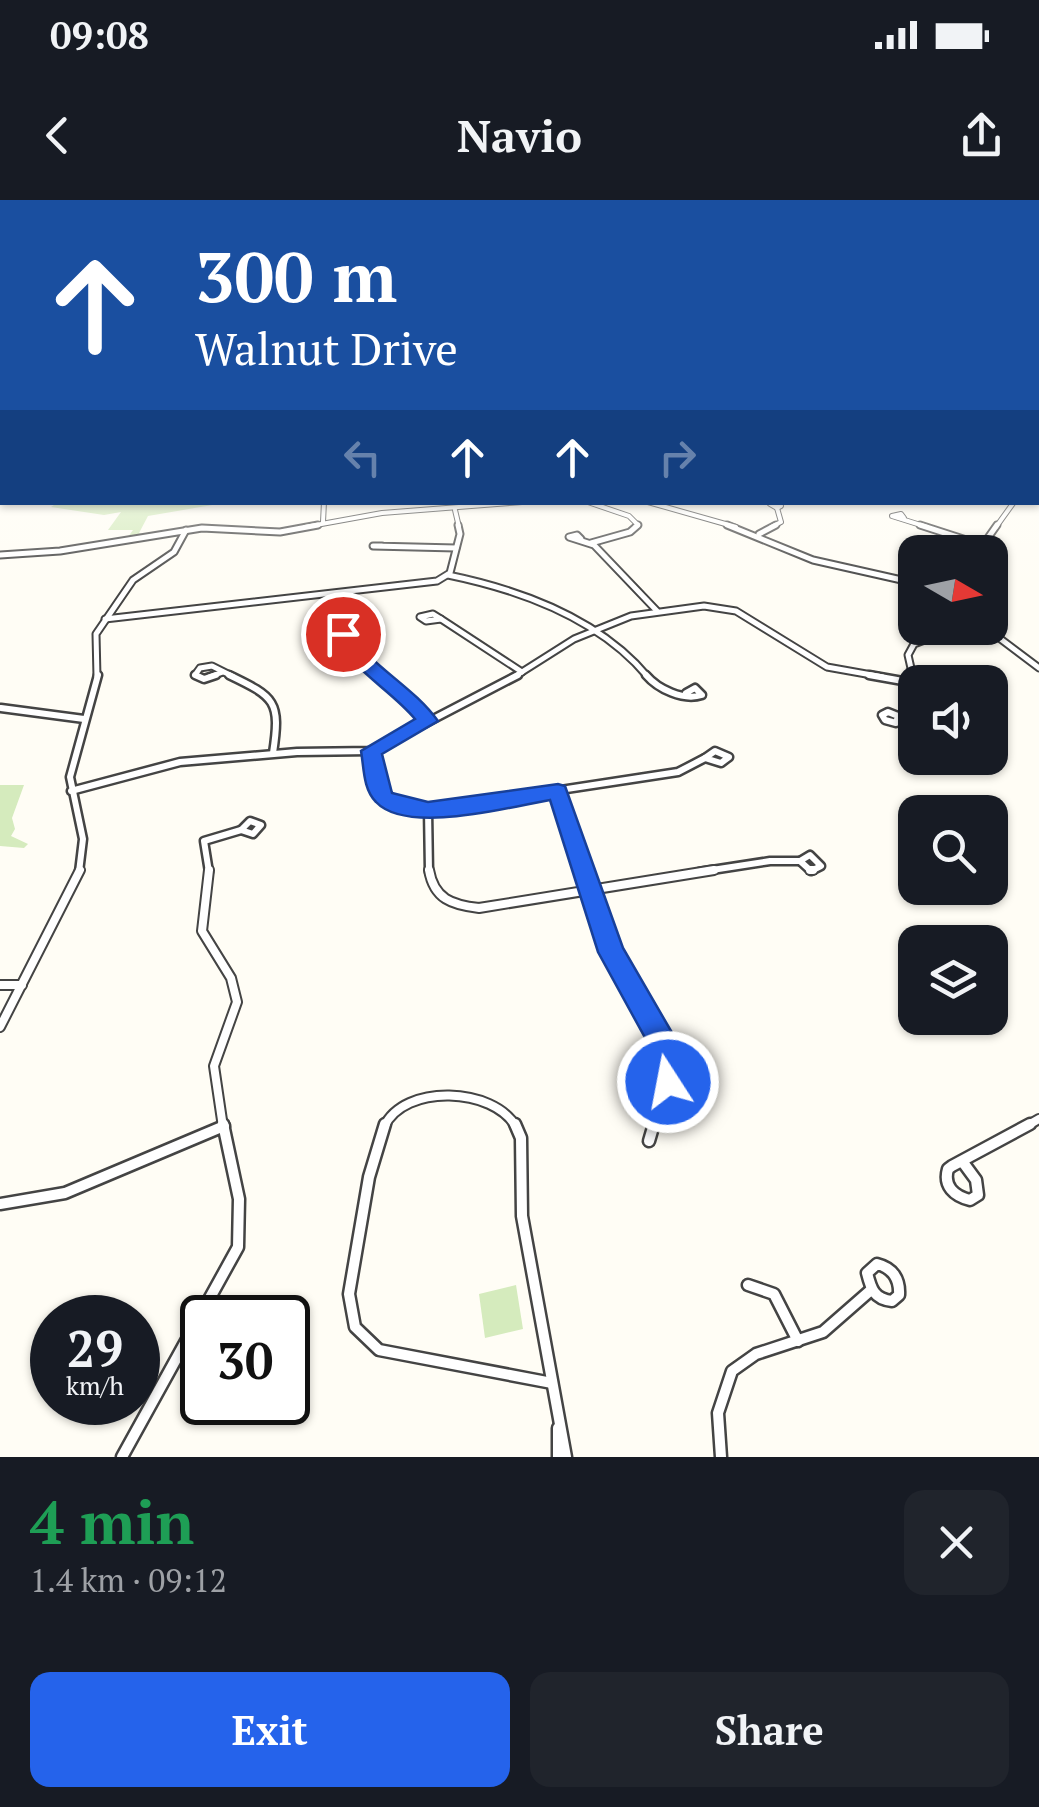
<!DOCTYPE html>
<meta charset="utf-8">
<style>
body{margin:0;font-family:"PT Serif",serif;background:#20242c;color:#f1f3f6;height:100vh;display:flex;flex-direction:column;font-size:38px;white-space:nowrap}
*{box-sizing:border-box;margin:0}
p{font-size:32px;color:#9ea1a6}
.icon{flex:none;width:55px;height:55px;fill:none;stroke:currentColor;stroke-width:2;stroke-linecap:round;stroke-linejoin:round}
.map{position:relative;height:1257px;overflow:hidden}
.sheet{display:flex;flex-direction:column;background:#171b24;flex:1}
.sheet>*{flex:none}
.guide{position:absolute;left:0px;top:0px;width:1040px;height:305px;box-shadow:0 2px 8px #0004;background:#1a4fa0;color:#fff;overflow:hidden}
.needle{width:65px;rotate:99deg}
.controls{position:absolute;left:898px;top:335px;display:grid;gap:20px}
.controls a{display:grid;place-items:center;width:110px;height:110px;border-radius:20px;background:#171b24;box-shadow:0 2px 8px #0004;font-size:50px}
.speed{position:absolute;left:30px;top:1095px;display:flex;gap:20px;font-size:50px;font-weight:700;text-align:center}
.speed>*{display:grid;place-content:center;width:130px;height:130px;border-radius:50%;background:#171b24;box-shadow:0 2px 8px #0004;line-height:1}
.speed small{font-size:25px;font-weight:400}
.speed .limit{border:5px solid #111;border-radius:15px;background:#fff;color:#111}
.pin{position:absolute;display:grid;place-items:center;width:85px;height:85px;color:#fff;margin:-42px;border:5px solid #fff;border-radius:50%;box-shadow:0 2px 10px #0007}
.me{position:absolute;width:110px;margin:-55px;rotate:349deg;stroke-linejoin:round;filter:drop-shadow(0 0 8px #0008)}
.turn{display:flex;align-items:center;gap:35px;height:210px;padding:0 30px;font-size:45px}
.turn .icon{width:130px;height:130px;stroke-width:2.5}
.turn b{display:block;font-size:70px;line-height:85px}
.lanes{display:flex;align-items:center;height:95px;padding:0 30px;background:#0003;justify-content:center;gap:50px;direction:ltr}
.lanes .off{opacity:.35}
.round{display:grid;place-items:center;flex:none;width:105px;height:105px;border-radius:20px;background:#20242c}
.headline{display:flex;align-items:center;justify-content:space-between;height:170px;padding:0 30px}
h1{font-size:60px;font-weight:600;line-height:75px;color:#1e9e55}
.cta{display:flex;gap:20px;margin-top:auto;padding:20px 30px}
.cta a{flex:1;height:115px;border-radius:20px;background:#2563eb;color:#fff;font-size:40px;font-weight:600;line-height:115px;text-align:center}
.cta a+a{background:#20242c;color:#f1f3f6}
.status{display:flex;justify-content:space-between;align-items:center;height:70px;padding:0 50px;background:#171b24;direction:ltr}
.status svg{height:28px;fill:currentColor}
header{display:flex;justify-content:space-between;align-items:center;height:130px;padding:0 30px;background:#171b24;font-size:45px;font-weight:600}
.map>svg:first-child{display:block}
</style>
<div class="status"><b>09:08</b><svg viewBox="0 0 49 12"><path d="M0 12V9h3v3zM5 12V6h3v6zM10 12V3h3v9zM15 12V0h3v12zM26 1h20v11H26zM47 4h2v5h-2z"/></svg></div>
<header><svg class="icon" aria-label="back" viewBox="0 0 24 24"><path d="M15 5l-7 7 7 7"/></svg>Navio<svg class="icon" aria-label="share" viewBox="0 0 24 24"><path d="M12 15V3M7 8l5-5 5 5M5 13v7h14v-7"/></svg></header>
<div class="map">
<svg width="1039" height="1257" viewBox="0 0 1039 1257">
<rect width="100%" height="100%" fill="#fffdf5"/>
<g fill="#d5ebbd">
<polygon points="57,303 57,302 224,303 148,316 139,333 142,334 128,337 133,330 108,330 121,312 104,315 51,307"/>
<polygon points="0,585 24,585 12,618 15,629 11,636 28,644 24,648 0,646"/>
<polygon points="516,1085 523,1129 485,1138 479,1094"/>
</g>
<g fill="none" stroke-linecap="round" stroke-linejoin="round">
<g stroke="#444" stroke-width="6">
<g id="minor-far4">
<polyline points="588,302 629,316 638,325 635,327"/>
<polyline points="648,302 736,327"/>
<polygon points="770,304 781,306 777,308"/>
<polyline points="455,310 459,327"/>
<polyline points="904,318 901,314 892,316 927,327"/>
<polyline points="323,322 324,302"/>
<polyline points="305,327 382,313 522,302"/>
<polyline points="771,327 781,322 777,308"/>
<polyline points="996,327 1014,302"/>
</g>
</g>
<g stroke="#444" stroke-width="9">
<g id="minor-far3">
<polyline points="727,325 813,360 915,383"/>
<polyline points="920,325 985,346"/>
<polyline points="759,334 776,325"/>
<polyline points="581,339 577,335 569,337 594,345 657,411"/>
<polyline points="591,343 630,332 638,325"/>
<polyline points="382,346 373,346 456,348"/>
<polyline points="978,352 997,325"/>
<polyline points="0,355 60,351 202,328 280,332 318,325"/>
<path d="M448,375c73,15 151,43 200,102"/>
<polygon points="433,414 441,419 426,421 420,417"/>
<polyline points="105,419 437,381 450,373 460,334 458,325"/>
<polyline points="441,419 522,472"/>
<polyline points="986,428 1039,468"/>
<polyline points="349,441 356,436 355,432 342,435 353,454 383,477"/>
<polyline points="97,477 96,434 133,380 174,352 186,330"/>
<polyline points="200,477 195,475 200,468 212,466 234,477"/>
<polyline points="209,477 223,472"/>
<polyline points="514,477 574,439 631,416 704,406 736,411 827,467 883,477"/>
<polyline points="913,477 908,455 914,444 930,438 992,434"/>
</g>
</g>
<g stroke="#444" stroke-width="11">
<g id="minor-far2">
<polyline points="195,475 204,479 216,475"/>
<path d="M229,475c46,22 52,26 44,78"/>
<polyline points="380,475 428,521"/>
<path d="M646,475c12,14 37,26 56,20l-7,-7 -9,5"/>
<polyline points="869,475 914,483"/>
<polyline points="912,475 915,488"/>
<polyline points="1,508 84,519"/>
<polygon points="888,512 898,516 896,523 885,520 882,515"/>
<polyline points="898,516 915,509"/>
<path d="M372,551c3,35 15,53 51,60l255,-39 27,-14"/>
<polygon points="715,551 729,557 721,563 705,558"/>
<polyline points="71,591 180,562 297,552 372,551 518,475"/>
<polyline points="557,591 585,672"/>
<polyline points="428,610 429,672"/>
<polygon points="250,621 261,625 253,634 241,630"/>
<polygon points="810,655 821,666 811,671 800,661"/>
<polyline points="79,672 83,639 70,577 98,475"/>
<polyline points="209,672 204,641 241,630"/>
<polyline points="699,672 770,661 800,661"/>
</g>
</g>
<g stroke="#444" stroke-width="12">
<g id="minor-far1">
<polyline points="209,670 202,731 231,778 237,802 214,866 223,927"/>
<path d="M429,670c5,29 23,35 50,38l235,-38"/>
<polyline points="584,670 612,752 641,797 667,855 668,883 654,927"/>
<polyline points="810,670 813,670"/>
<polyline points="0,785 22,785"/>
<polyline points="0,827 80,670"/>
<path d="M384,927c20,-44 110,-40 132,0"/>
<polyline points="1025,927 1039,919"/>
</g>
</g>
<g stroke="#444" stroke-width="15">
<g id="minor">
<polyline points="385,924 369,977 349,1094 355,1127 379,1150 552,1183"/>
<polyline points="515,924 521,938 522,1016 566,1257"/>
<polyline points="649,941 654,924"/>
<path d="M962,961l14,19 2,15 -8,5c-16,-4 -27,-14 -22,-31l4,-3 78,-42"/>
<polyline points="0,1004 65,993 224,926"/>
<path d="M877,1064c16,4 23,15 22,31l-7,6c-18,-2 -21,-12 -25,-28z"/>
<polyline points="748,1085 774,1094 798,1141"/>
<polyline points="558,1228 558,1257"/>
<polyline points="122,1257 238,1047 239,999 223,924"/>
<polyline points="721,1257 718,1213 732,1171 756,1154 823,1132 871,1090"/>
</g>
</g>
<use href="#minor-far4" stroke="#fff" stroke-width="4"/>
<use href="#minor-far3" stroke="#fff" stroke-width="5"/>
<use href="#minor-far2" stroke="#fff" stroke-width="6"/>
<use href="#minor-far1" stroke="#fff" stroke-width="8"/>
<use href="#minor" stroke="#fff" stroke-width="10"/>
</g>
<linearGradient id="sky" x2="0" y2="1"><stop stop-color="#95c6ee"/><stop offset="0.55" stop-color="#fffefa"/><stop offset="1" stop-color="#fffefa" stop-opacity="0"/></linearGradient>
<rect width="1039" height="387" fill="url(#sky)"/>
<path fill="#2563eb" stroke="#184099" stroke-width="2.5" d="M343,429l6,2c22,36 63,54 89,90l-56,33 10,39 36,9 130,-18 7,2 58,162 55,95 6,39 -5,11 -11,4 -10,-4 -9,-48 -51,-93 -48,-152c-41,7 -143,35 -174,2 -13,-13 -12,-34 -15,-51l54,-32c-25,-30 -64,-49 -81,-85z"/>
</svg>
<div class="controls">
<a><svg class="needle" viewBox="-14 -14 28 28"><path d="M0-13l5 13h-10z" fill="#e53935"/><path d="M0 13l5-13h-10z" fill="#9ea1a6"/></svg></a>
<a><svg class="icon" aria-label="sound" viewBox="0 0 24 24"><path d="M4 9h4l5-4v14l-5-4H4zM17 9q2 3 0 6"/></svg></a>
<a><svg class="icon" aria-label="search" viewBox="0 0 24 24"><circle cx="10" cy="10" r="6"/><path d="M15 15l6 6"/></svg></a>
<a><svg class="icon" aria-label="layers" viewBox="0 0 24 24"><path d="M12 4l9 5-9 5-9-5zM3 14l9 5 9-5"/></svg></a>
</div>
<div class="speed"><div>29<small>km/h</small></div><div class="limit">30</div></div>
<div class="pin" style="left:343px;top:434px;background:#d93025"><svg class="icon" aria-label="arrive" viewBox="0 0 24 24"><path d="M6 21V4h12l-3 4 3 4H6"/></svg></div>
<svg class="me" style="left:668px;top:882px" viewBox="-20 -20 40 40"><circle r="17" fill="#2563eb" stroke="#fff" stroke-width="3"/><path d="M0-11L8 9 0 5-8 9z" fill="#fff"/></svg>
<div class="guide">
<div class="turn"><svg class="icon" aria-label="ahead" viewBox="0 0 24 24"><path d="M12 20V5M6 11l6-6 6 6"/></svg><div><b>300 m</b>Walnut Drive</div></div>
<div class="lanes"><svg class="icon off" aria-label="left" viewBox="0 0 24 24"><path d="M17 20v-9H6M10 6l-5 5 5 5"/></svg><svg class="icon" aria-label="ahead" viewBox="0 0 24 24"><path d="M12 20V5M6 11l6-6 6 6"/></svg><svg class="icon" aria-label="ahead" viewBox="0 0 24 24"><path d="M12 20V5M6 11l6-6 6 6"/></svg><svg class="icon off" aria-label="right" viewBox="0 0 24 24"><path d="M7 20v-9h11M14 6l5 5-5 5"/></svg></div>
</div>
</div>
<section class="sheet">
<div class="headline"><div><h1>4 min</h1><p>1.4 km · 09:12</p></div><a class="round"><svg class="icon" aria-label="close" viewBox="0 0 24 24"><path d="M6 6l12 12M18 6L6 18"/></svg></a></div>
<div class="cta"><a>Exit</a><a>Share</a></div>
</section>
